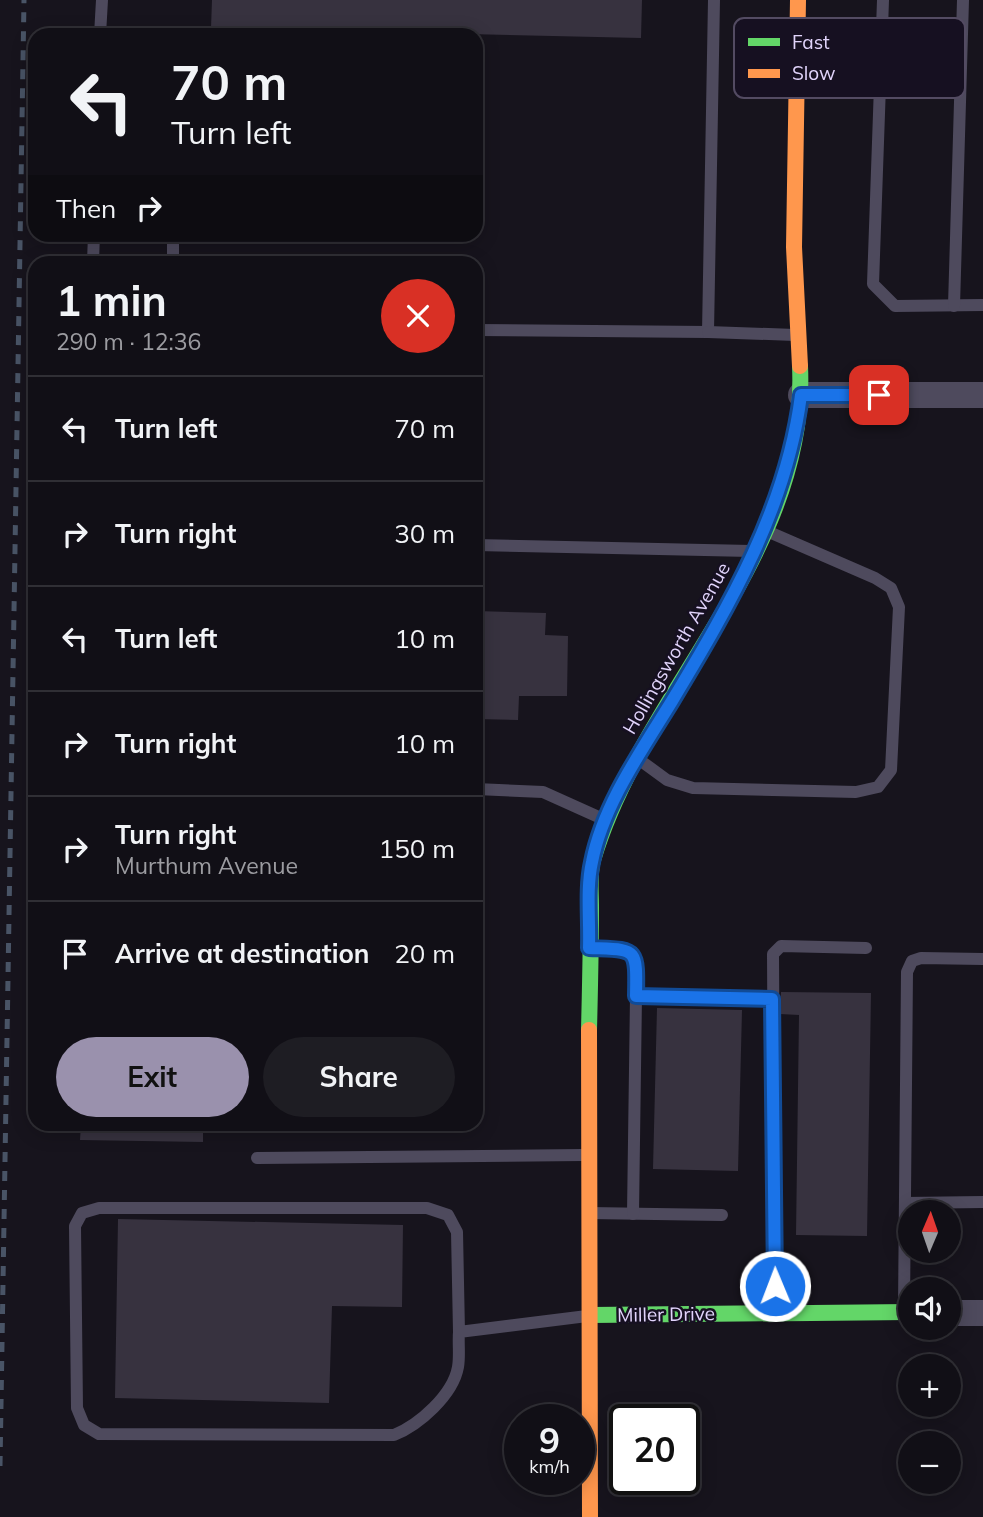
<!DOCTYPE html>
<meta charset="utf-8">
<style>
body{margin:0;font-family:Mulish,sans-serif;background:#1e1d23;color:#f1f3f6;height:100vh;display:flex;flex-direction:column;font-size:26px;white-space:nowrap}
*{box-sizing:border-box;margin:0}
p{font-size:23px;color:#9c9ca1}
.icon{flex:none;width:38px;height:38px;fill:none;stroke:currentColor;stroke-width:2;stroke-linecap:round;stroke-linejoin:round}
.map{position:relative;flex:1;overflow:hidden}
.panel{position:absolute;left:28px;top:256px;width:455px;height:875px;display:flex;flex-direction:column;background:#110f16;border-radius:21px;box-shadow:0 4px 18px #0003,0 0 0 2px #302f35}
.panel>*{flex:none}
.guide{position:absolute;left:28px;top:28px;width:455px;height:214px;border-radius:21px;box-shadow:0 4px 18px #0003,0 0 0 2px #302f35;background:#110f16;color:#f1f3f6;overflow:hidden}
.needle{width:46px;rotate:2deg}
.fabs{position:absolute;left:898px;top:1200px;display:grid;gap:14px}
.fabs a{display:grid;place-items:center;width:63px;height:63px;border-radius:50%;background:#110f16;box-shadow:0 4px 18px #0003,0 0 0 2px #302f35;font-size:35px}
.speed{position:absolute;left:504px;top:1404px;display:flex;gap:14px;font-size:35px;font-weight:700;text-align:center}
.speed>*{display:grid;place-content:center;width:91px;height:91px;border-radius:50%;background:#110f16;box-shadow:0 4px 18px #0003,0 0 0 2px #302f35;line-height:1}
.speed small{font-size:18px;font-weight:400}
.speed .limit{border:4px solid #111;border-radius:10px;background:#fff;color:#111}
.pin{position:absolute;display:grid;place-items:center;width:60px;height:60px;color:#fff;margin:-30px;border-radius:14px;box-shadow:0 4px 10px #0006}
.me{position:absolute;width:77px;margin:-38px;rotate:359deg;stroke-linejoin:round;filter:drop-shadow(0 0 5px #0008)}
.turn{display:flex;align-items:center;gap:24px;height:147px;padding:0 28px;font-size:32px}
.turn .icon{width:91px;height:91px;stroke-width:2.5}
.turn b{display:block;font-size:49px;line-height:60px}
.then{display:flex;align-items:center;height:66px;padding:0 28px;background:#0003;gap:14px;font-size:26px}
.round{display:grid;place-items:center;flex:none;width:74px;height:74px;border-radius:37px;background:#1e1d23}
.summary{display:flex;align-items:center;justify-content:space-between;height:119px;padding:0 28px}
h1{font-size:42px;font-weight:700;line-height:52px}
.cta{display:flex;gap:14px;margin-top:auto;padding:14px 28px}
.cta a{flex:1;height:80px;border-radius:42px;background:#9a91ad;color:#111;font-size:28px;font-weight:700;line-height:80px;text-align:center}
.cta a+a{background:#1e1d23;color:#f1f3f6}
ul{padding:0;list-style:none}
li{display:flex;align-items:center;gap:21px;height:105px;padding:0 28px;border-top:2px solid #302f35}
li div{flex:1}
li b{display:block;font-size:26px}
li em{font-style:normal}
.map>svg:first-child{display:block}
</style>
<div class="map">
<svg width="983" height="1517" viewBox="0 0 983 1517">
<rect width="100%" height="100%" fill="#17141d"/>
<g fill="#37323f">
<polygon points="212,0 642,0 641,38 211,28"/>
<polygon points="476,611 546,613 545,635 568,636 567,696 519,696 518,720 476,719"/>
<polygon points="781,992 871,993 867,1236 796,1235 799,1015 780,1014"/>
<polygon points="657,1008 742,1010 738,1171 653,1169"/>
<polygon points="81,1124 203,1124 203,1142 80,1140"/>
<polygon points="118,1219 403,1225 402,1307 332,1306 329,1403 115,1398"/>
</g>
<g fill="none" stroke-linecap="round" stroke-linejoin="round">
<g stroke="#4e4a5d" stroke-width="12">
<polyline points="883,0 873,284 895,306 983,305"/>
<polyline points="100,35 102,0"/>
<polyline points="93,262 94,234"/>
<polyline points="173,262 173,234"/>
<polyline points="954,306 963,0"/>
<polyline points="476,330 708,332 714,0"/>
<polyline points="708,332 795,335"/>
<polyline points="476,545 751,551"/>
<polyline points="641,761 667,780 693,788 856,792 878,787 891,770 899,607 891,588 875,578 769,532"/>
<polyline points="476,789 543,792 603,819"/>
<path d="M593,948c48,2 44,2 43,48"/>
<polyline points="257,1158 583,1155"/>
<polyline points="905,1203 983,1202"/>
<polyline points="589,1213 722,1215"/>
<polyline points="633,1214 636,996 772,999"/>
<polyline points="904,1308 907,972 912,961 921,958 983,959"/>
<polyline points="775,1312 773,954 781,946 866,948"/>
<path d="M459,1332l-2,-100 -9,-17 -21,-7h-328l-17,5 -7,13 2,182 7,17 15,9 295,1c25,-10 59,-40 64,-68 2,-11 0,-24 1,-35l128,-16"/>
</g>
<g stroke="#4e4a5d" stroke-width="26">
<polyline points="801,395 983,395"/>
<polyline points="948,1313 983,1313"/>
</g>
<g stroke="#63d668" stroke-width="16">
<path d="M589,1030c1,-41 2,-82 2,-123 0,-15 -2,-33 2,-47 51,-171 216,-306 207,-494"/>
<polyline points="591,1315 910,1312"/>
</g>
<g stroke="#ff974d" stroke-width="16">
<polyline points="798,0 794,247 800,366"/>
<polyline points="589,1030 590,1517"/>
</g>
<polyline stroke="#495466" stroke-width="5" stroke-dasharray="10 9" stroke-linecap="butt" points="0,1466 24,0"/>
</g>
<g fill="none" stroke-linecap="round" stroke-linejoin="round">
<g stroke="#114b97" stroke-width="18">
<path id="route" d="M775,1286l-3,-287 -136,-3c1,-50 1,-46 -47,-48 1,-28 -3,-59 3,-86 11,-57 50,-112 80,-161 58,-96 115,-194 129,-306h78"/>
</g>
<use href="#route" stroke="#1a73e8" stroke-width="12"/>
</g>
<g text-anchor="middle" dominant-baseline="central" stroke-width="5" stroke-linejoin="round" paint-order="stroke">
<g font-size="19" fill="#e1d4fb" stroke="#161021">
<text transform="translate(676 648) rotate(-60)">Hollingsworth Avenue</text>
<text transform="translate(666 1314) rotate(-1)">Miller Drive</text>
</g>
</g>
<rect x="734" y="18" width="231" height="80" rx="10" fill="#161021" stroke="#534b62" stroke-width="2"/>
<rect x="748" y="38" width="32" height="8" fill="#63d668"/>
<rect x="748" y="69" width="32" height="9" fill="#ff974d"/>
<g font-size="19" fill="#e1d4fb">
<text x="792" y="49">Fast</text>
<text x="792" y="80">Slow</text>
</g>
</svg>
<div class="fabs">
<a><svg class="needle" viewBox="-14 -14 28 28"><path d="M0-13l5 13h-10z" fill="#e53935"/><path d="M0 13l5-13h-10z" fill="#9c9ca1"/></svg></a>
<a><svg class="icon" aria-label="sound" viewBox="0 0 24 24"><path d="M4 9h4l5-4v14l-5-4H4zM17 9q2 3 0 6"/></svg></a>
<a>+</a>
<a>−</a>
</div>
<div class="speed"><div>9<small>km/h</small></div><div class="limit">20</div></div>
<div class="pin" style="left:879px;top:395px;background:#d93025"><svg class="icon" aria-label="arrive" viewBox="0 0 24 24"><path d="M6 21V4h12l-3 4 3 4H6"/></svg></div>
<svg class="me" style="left:775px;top:1286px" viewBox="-20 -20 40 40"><circle r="17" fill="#1a73e8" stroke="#fff" stroke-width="3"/><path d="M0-11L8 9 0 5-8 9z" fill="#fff"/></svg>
<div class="guide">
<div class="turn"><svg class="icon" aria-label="left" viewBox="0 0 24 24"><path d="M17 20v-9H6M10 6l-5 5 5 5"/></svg><div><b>70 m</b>Turn left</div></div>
<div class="then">Then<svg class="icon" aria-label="right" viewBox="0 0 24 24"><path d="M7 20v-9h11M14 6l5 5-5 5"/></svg></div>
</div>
<section class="panel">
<div class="summary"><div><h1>1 min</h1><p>290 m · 12:36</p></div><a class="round" style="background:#d93025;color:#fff"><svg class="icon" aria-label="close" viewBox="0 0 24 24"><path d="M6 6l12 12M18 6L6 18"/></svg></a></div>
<ul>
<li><svg class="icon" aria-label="left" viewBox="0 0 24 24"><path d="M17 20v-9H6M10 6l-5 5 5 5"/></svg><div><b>Turn left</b></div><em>70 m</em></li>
<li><svg class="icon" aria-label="right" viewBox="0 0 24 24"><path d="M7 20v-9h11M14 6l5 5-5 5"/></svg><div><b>Turn right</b></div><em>30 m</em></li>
<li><svg class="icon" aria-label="left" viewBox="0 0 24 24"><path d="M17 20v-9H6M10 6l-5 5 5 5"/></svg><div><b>Turn left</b></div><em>10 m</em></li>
<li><svg class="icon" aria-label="right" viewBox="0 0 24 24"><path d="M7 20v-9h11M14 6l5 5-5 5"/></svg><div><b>Turn right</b></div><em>10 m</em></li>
<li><svg class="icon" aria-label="right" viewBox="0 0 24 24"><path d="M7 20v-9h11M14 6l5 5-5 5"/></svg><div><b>Turn right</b><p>Murthum Avenue</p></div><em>150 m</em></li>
<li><svg class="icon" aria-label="arrive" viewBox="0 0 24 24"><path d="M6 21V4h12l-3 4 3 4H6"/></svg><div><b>Arrive at destination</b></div><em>20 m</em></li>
</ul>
<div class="cta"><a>Exit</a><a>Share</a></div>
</section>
</div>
